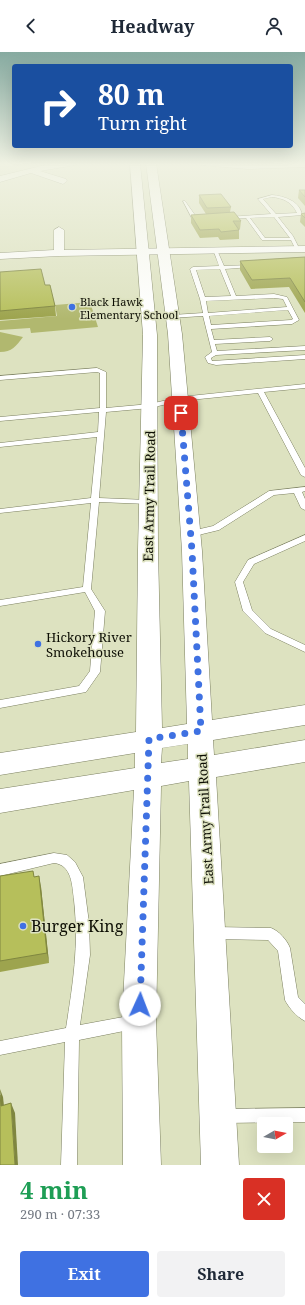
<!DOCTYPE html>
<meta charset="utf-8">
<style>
body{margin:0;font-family:"Noto Serif",serif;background:#f2f2f3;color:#1f2937;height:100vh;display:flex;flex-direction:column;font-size:15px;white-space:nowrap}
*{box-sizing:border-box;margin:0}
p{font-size:13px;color:#747a83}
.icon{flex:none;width:22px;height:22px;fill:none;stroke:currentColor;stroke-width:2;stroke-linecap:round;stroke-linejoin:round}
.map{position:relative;height:1113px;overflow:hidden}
.panel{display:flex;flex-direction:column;background:#fff;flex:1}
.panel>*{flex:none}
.hud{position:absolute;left:12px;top:12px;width:281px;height:84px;border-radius:4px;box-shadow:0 4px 16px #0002;background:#1a4fa0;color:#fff;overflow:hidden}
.needle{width:26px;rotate:81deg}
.tools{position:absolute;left:257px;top:1065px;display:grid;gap:8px}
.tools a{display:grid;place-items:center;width:36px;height:36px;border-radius:4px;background:#fff;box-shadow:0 4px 16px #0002;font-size:20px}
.pin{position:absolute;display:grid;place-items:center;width:34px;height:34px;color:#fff;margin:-17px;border-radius:8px;box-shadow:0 2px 6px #0006}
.me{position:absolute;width:44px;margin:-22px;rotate:2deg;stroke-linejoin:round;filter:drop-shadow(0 0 3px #0008)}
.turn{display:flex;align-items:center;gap:14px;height:84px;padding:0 20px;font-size:18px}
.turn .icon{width:52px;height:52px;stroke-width:2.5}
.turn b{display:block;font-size:28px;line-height:34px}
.round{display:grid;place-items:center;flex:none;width:42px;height:42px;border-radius:4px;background:#f2f2f3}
.summary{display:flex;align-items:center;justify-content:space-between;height:68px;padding:0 20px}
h1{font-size:24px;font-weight:700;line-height:30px;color:#1e9e55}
.button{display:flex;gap:8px;margin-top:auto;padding:8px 20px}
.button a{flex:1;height:46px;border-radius:4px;background:#3f71e2;color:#fff;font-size:16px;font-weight:700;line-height:46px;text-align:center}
.button a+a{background:#f2f2f3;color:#1f2937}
header{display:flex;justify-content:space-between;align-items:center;height:52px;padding:0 20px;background:#fff;font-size:18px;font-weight:700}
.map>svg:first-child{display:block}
</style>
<header><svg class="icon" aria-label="back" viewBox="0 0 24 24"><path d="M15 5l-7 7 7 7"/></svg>Headway<svg class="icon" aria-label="person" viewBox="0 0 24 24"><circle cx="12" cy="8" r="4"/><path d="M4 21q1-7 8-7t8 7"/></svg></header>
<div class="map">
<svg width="305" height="1113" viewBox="0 0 305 1113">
<rect width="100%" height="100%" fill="#dde2c0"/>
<g fill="#b1b86f">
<polygon points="90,250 98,275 31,281 30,276 0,278 0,269 57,264 55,253"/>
<path d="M0,280l23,5c-7,9 -11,15 -23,15z"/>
</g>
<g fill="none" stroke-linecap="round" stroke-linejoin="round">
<g stroke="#7c8061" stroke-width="1">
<g id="lane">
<path d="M272,143c12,1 28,6 30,20l-24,2 15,19 7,14h-4l-5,-10h-29l-16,-22 -18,1 -2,-1 2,-1 43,-3 -13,-15zM272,145c11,1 20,5 25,16l-21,1 -13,-15zM274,165l16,21h-25l-15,-20z"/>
<polygon points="183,149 185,149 197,166 203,167 203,169 193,168"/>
<path d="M213,197l4,1 7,16 27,-1 2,1 -2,1 -26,2 11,27 38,-2 13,3 12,23 -7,4 -81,5 3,11 56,-3 3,2 -3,2 -55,3 2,7 88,-5v4l-89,5 -5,3 1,3 93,-6v4l-89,6 -8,-2 -3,-6 7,-5 -9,-36 -33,2v-2l2,-1 31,-2 -3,-14 -10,-30 3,-2 26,-1zM220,217l11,27 -26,1 -9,-27zM274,246l9,1 4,8 -79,6 -2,-12zM288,258l5,9 -2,1 -80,5 -2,-9z"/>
<polygon points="97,316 106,320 106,356 150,352 180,345 305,332 305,336 264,340 305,416 305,425 301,423 258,341 180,349 150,356 106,360 99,446 148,448 152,450 148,452 99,450 91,537 105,559 100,620 86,640 0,656 0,648 79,634 90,619 95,559 85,540 0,554 0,548 83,535 91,451 0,461 0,457 91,446 97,385 0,395 0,391 98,380 99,360 0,369 0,365 100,356 100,321 97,320 0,328 0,324"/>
<polygon points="305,435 305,439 302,440 305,447 305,458 301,456 294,441 274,443 219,478 190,485 186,482 187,480 213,474 269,439"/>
<polygon points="305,483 305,489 254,512 243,530 252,558 271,577 305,593 305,600 265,581 243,559 235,530 248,508"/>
<path d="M54,801l13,2 8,7 8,15 6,46 1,32 -10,70 54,-10 5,2 2,5 -2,5 -5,2 -55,11 -2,125h-16l4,-123 -65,13v-14l66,-13c7,-45 13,-82 8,-128 -2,-15 -2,-35 -20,-37l-54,13v-12z"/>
<path d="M213,875l58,1c8,3 16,12 19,20l8,49 7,7v17c-8,-4 -16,-13 -20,-21l-7,-49 -10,-11 -55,-1 -5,-2 -1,-4 1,-4z"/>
<polygon points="305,1056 305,1070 224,1071 219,1069 217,1064 219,1059 224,1057"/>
</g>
</g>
<g stroke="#7c8061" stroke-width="1">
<g id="street">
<polygon points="57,111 79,111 75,113 40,119 66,127 67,129 63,132 31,121 0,130 0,124 41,114"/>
<polygon points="197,111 248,113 305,111 305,115 248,117 201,113"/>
<polygon points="59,175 64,178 64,198 305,194 305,200 59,204 0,207 0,201 54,198 54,178"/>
</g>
</g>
<g stroke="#7c8061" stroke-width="1">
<path id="secondary" d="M130,111h10l17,172 1,215 4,178 25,-4 -5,-173 -14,-217 -22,-171h10l26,171 20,217 10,169 93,-15v20l-92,15 1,15 91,-15v22l-89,15 23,388h-38l-12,-384 -28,5 -5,235 5,144h-38l-1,-144 12,-231 -134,23v-24l135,-21v-15l-135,22v-22l136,-21 2,-182 5,-215zM188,692v15l-27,4 1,-15z"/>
</g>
<use href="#lane" fill="#fff" fill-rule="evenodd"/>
<use href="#street" fill="#fff" fill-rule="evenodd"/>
<use href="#secondary" fill="#fff" fill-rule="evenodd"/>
</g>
<g fill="#9da44e">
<polygon points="7,111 35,111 25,113 22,112 14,114"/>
<polygon points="299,138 305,138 305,154 298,146"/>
<polygon points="199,143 231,155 230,160 241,169 240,177 239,178 239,187 220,188 218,185 200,186 191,171 191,163 206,162 199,151"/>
<polygon points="305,161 305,175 300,170 301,162"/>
<polygon points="305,205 305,261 289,235 251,237 240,218 240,209"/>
<polygon points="0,220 45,233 55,254 56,264 0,268"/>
<polygon points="0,824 35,825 41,835 49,911 0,920"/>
</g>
<g fill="#7f8640">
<polygon points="13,111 22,111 22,112 14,114"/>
<polygon points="25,111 35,111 25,113"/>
<polygon points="39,824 41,835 49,911 47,901"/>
<polygon points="0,1037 3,1045 5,1063 1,1054"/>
<polygon points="11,1051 15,1061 18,1113 15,1113"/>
</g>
<g fill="#b6bf5b" stroke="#7f8640">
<polygon points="299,138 305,138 305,145"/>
<polygon points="221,142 231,155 207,156 199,143"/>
<polygon points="234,160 241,169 233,169 239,178 221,180 219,177 200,178 191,163"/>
<polygon points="305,161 305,166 301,162"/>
<polygon points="305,205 305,250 290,226 252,228 240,209"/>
<polygon points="41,217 45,233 50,233 55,254 0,259 0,220"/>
<polygon points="33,819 34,825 39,824 47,901 0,909 0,824"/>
<polygon points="0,1043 1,1054 11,1051 15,1113 0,1113"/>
</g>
<linearGradient id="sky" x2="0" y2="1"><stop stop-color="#86aaa0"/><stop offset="0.42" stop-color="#f0f2e3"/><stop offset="1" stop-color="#f0f2e3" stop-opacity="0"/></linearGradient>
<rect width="305" height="267" fill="url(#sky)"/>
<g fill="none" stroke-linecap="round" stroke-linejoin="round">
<polyline stroke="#3f71e2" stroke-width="7" stroke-dasharray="0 12.6" points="140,953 149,687 201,679 192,499 181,361"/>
</g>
<g fill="#3f71e2" stroke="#dde2c0" stroke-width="1.5">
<circle cx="72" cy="255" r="4"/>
<circle cx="38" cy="592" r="4"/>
<circle cx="23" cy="874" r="4"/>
</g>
<g text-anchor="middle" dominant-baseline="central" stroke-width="3" stroke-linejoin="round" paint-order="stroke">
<g font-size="11" fill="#0d0e04" stroke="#dde2c0" text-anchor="start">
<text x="80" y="249">Black Hawk<tspan x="80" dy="13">Elementary School</tspan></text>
</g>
<g font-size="13" fill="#0d0e04" stroke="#dde2c0">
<text transform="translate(149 444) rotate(-89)">East Army Trail Road</text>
<text transform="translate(205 767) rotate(-93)">East Army Trail Road</text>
</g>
<g font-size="13" fill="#0d0e04" stroke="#dde2c0" text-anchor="start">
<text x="46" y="585">Hickory River<tspan x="46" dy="15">Smokehouse</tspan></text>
</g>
<g font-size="16" fill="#0d0e04" stroke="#dde2c0" text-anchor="start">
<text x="31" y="874">Burger King</text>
</g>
</g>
</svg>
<div class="tools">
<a><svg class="needle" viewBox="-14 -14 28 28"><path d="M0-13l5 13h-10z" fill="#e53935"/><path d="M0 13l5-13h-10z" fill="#747a83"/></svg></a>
</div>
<div class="pin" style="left:181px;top:361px;background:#d93025"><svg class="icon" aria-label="arrive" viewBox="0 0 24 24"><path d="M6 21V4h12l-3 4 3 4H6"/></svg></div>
<svg class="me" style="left:140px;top:953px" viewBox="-20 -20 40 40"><circle r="19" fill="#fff"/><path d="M0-13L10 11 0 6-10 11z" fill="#3f71e2"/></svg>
<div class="hud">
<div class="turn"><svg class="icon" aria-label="right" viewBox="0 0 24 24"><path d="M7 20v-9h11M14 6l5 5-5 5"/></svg><div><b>80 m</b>Turn right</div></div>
</div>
</div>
<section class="panel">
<div class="summary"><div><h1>4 min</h1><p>290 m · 07:33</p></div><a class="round" style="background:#d93025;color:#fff"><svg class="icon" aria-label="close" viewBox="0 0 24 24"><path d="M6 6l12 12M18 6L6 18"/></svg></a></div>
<div class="button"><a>Exit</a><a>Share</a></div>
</section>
